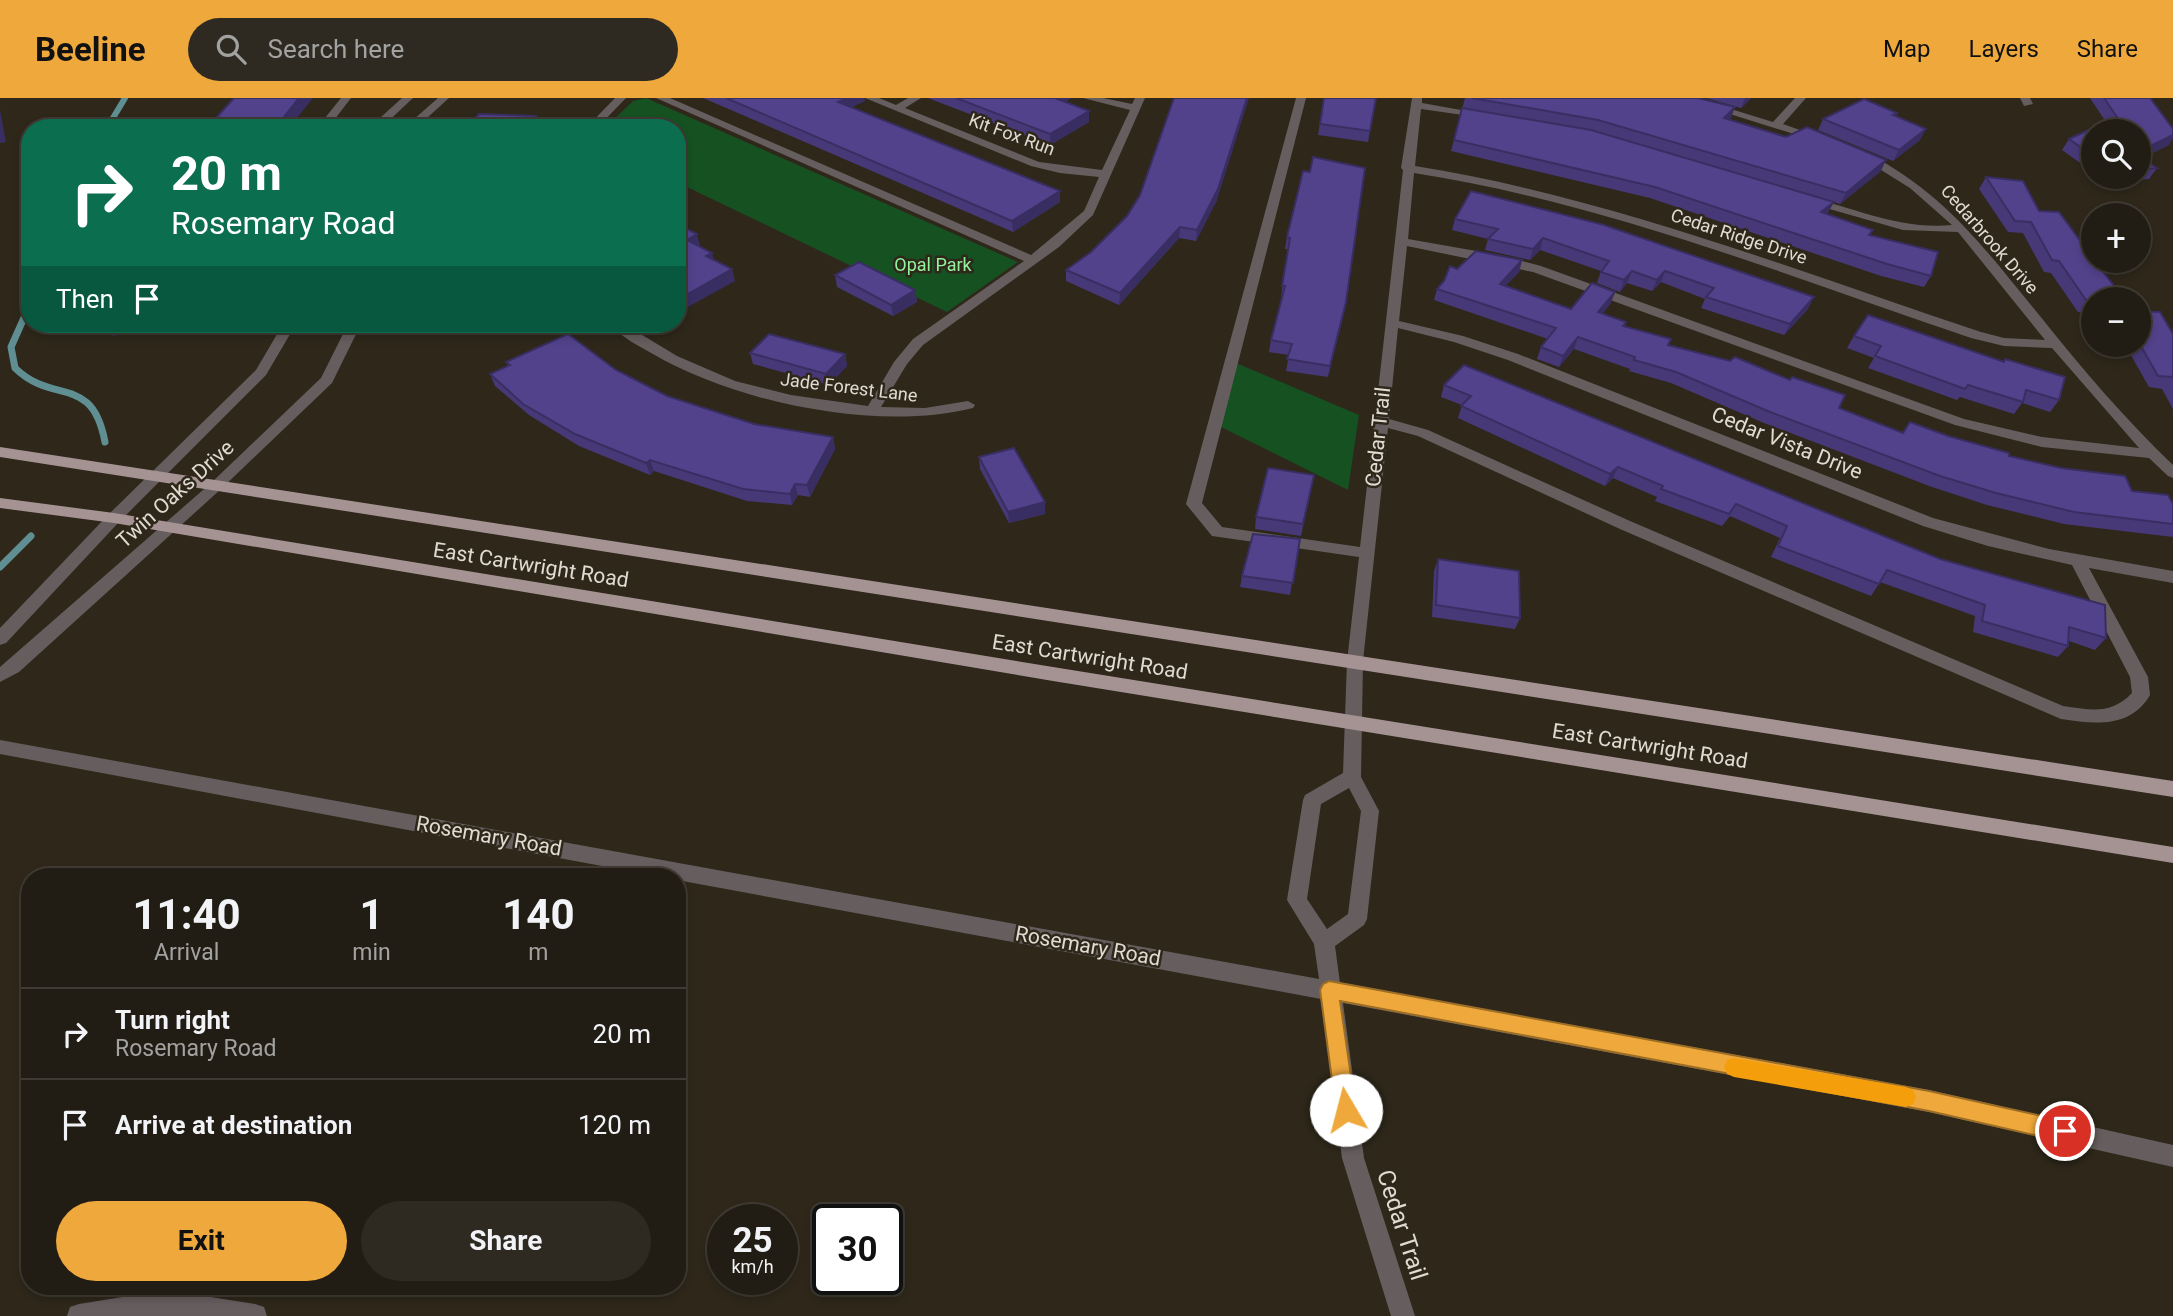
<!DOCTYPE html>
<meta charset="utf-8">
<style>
body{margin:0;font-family:Roboto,sans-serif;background:#2e2a22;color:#f1f3f6;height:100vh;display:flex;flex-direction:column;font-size:26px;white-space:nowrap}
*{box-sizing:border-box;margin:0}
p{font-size:23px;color:#a2a2a0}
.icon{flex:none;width:38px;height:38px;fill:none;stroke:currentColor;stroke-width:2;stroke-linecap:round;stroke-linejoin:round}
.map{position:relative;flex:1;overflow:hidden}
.drawer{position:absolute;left:21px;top:770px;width:665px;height:427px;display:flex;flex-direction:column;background:#221d14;border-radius:28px;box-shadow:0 4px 10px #0003,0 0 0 2px #3f3b34}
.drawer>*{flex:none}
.guide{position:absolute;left:21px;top:21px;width:665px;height:214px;border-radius:28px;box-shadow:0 4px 10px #0003,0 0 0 2px #3f3b34;background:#0b6e4f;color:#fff;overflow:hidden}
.buttons{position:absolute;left:2081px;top:21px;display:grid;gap:14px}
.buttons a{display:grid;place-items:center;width:70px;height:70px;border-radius:50%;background:#221d14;box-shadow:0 4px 10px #0003,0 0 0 2px #3f3b34;font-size:35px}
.speed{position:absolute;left:707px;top:1106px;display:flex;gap:14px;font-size:35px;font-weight:700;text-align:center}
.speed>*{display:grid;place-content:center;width:91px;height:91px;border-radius:50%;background:#221d14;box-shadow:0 4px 10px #0003,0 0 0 2px #3f3b34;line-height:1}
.speed small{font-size:18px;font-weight:400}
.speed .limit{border:4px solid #111;border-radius:10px;background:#fff;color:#111}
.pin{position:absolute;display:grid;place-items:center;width:60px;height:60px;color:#fff;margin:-30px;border:4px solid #fff;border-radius:50%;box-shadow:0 2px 7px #0007}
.me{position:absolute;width:77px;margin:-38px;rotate:352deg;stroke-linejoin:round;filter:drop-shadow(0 0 5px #0008)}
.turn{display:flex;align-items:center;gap:24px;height:147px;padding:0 35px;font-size:32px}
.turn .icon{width:91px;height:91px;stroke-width:2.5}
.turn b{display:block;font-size:49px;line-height:60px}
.then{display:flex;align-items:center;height:66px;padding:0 35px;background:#0003;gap:14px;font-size:26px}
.eta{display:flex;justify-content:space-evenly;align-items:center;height:119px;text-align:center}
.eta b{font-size:42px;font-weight:700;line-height:49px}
.action{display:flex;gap:14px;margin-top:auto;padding:14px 35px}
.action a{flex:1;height:80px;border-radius:42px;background:#eea83c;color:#111;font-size:28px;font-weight:700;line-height:80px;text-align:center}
.action a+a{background:#2e2a22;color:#f1f3f6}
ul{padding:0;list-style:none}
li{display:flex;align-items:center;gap:21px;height:91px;padding:0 35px;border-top:2px solid #3f3b34}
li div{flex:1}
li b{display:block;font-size:26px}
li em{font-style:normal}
header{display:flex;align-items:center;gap:42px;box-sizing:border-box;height:98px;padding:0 35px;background:#eea83c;color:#111}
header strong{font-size:33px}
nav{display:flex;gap:38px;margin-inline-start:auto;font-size:24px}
.search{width:490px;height:63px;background:#2e2a22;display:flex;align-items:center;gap:18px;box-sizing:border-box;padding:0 24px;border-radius:38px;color:#a2a2a0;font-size:26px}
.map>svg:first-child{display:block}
</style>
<header>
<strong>Beeline</strong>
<div class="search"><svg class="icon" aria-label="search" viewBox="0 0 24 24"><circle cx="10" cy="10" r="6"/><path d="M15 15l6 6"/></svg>Search here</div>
<nav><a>Map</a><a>Layers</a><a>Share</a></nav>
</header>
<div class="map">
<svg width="2173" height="1218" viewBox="0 0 2173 1218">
<rect width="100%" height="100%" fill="#2e271a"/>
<g fill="#165122">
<polygon points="646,0 1018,164 947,214 687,89 677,90 677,30 605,30 633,3"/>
<polygon points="1236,265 1359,317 1348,392 1219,328"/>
</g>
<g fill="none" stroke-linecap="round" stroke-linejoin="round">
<g stroke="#5f8f92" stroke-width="6">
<polyline points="107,30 125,0"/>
<polyline points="26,215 30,208"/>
</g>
<g stroke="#5f8f92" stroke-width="7">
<path d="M27,213l-16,36 4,21c39,38 77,5 90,74"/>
<polyline points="0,469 31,438"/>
</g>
<g fill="#665e5e" fill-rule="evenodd">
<polygon points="341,0 351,0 328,30 317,30"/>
<polygon points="402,0 413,0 381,30 369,30"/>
<polygon points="438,0 449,0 416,30 404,30"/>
<polygon points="615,0 626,0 597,30 586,30"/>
<path d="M656,0h14l361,157 53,-44 15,-34 -39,-4 -29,-7 -166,-68h14l17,7 12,-7h13l-16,10 134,54 63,8 28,-60 -47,-12h20l29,6 3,-6h10l-52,117 -34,32 -136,98 -16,19 -26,43 44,1 43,-7 7,4 -2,3c-95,24 -236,-5 -320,-54 -14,-8 -32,-17 -44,-30h15l53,32 58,25 56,14 77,11 26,-44 19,-23 111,-78z"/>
<path d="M1296,0h10l-104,405 20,24 138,20 14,-123 -2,-3 3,-3 28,-248 -2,-2 11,-70h10v5l67,12 -5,3 -63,-9 -6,57c194,31 379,104 566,166l23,6 41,2 -87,-108 -55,-2 -98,-28v-4l4,-1c48,12 92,33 143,28l-42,-37 -53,-33 10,-2c81,42 120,99 177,168 40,50 82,99 129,144v13l-5,-2 -19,-18 -107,-11 -87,-22 -422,-153 -126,-26 -8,75 64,15 55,18 415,164 116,31 124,22v12l-84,-15 59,109 2,18c-20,34 -56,29 -89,24l-441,-190 -202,-93 -30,-8 -25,233 -2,116 18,34 -12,108 -3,6 -29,21 5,37 589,107 244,55v22l-244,-55 -586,-109 21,155 51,158h-24l-49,-158 -21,-159 -644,-119v-3h-16l-661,-123v-14l1319,239 -5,-35 -27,-44 16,-100 2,-5 38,-22 4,-112 12,-104 -147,-21 -26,-32zM1414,75c192,30 374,103 557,165l33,8 48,2 87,100 -97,-11 -78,-18 -423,-153 -42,-11 -91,-16zM1398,230l56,14 54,18 415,166 65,20 84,19 58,112 2,16c-21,22 -41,17 -69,13l-433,-185 -202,-91 -39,-11zM1349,690l12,23 -13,103 -21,15 -20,-30 14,-95z"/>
<polygon points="1679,0 1695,0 1773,24 1795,0 1806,0 1783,26 1825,41 1816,43"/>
<polygon points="2020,0 2030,0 2033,6 2024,8"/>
<polygon points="283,226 296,226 266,277 119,424 6,545 0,547 0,530 109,416 256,272"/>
<polygon points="348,226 361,226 332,285 221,391 19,574 0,584 0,569 211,385 321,280"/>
<polygon points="166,1192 255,1206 264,1209 267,1218 67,1218 70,1209 79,1206"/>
</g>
<g fill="#a59394" fill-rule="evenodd">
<polygon points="0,349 2173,683 2173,699 0,359"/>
<polygon points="0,400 114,415 1053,569 2173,749 2173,765 1053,583 114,425 0,410"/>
</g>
</g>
<g fill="#473978">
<polygon points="703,0 864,0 865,3 851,9 1060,104 1013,134"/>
<polygon points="928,0 1071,0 1065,4 1089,24 1050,47"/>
<polygon points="1324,0 1376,0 1368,44 1318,37"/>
<polygon points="1465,0 1698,0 1731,20 1729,22 1881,73 1840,106 1592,32 1828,115 1827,116 1870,137 1931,178 1924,189 1881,178 1650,100 1451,53"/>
<polygon points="1706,0 1751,0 1741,10"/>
<polygon points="2090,0 2150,0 2169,47 2142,60 2157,70 2149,81 2109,85 2100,79 2138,79 2138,33 2093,33 2093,74 2062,52 2069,41 2106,24"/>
<polygon points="1897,15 1896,18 1920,42 1893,63 1818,32 1823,21"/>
<polygon points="1303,73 1346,204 1328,279 1286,273 1289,257 1269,254 1271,242 1282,199 1281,199 1288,151 1285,151 1287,139"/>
<polygon points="1986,79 2039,113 2093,201 2093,226 2087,214 2078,214 2051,175 2044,174 2023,135 2008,134 1979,91"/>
<polygon points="1471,93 1808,211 1784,237 1701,210 1705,201 1661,184 1652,193 1627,185 1620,194 1597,185 1601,173 1540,152 1530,162 1485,152 1488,141 1452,132 1455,121"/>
<polygon points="1140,97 1217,102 1196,143 1179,140 1119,207 1066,183 1066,172 1091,154 1127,118"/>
<polygon points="1522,162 1519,174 1505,188 1571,211 1611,205 1602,216 1626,224 1625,228 1668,247 1839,310 1903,335 1948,338 2009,358 2132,393 2173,406 2173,439 2064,426 1987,407 1932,389 1764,325 1671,285 1629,273 1630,271 1574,251 1559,269 1537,261 1541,249 1548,241 1434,202 1437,191 1457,171"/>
<polygon points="835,177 915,192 917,204 893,218 837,189"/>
<polygon points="2138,213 2173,236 2173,311 2162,291 2149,289 2128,252 2117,251 2114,247 2138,247"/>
<polygon points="1854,238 2003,264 2005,261 2059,302 2050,314 2022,305 2014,316 1960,299 1957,302 1868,270 1874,260 1847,250"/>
<polygon points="750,255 845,256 847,268 829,287 753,266"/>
<polygon points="506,264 616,272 667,298 754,326 833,339 835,351 810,399 798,397 792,407 747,403 654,373 650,377 579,348 529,317 495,288 490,276 508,268"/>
<polygon points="1444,287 2106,540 2095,552 2069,543 2068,548 2058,559 1973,534 1975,518 1880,484 1871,498 1771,459 1780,440 1730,418 1722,428 1655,403 1657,399 1613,380 1605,388 1458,320 1462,307 1441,299"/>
<polygon points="979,359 1045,416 1009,425 980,371"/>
<polygon points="1314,377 1301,438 1255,431 1256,419"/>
<polygon points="1300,441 1290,497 1240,489 1242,478"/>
<polygon points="1438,461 1520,520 1515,531 1432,519 1434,473"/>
</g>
<g fill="#392e61">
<polygon points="299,0 313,0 289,30 275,30"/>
<polygon points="847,0 864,0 865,3 840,15 838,4"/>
<polygon points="1053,0 1071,0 1054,10"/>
<polygon points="1247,0 1249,0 1217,102 1196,143 1197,132"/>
<polygon points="1745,0 1751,0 1741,10"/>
<polygon points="1735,9 1731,20 1720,31 1724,20"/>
<polygon points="0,12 6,44 0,45"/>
<polygon points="1089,13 1089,24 1050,47 1050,36"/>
<polygon points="536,18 539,30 530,30"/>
<polygon points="1926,31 1920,42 1893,63 1899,52"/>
<polygon points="2173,37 2173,40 2169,47 2138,61 2138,54"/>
<polygon points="1886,62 1881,73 1840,106 1846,95"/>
<polygon points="1060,93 1060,104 1013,134 1012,123"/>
<polygon points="1834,104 1828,115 1815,126 1821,114"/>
<polygon points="684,116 687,127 677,132 677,119"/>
<polygon points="1180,129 1179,140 1119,207 1120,195"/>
<polygon points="697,136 700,147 690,153 687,142"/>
<polygon points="1543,140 1540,152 1530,162 1533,151"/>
<polygon points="712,155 715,166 706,158"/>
<polygon points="1522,162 1519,174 1496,197 1500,186"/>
<polygon points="732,171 735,183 677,215 677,202"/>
<polygon points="1632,173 1627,185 1620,194 1624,182"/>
<polygon points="1665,173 1661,184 1652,193 1657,182"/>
<polygon points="915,192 917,204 893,218 891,207"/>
<polygon points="1615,194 1611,205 1594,226 1598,214"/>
<polygon points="1814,199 1808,211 1784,237 1790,226"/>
<polygon points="1346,204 1344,216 1328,279 1330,268"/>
<polygon points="110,226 168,226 113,238 104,227"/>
<polygon points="1578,239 1574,251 1559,269 1563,258"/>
<polygon points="845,256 847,268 829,287 826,276"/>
<polygon points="833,339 835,351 810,399 807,387"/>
<polygon points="650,362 654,373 650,377 646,365"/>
<polygon points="1618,369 1613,380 1605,388 1610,376"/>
<polygon points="795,386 798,397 792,407 790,396"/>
<polygon points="1045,404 1045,416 1009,425 1008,414"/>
</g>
<g fill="#52428b" stroke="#392e61" stroke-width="2">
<polygon points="234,0 299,0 275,30 207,30"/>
<polygon points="726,0 847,0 838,4 1060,93 1012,123"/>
<polygon points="956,0 1055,0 1089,13 1050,36"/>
<polygon points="1174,0 1247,0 1218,91 1197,132 1180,129 1120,195 1066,172 1091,154 1127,118 1140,97"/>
<polygon points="1324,0 1376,0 1370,33 1320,26"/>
<polygon points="1472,0 1698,0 1735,9 1724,20 1786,39 1807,29 1886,62 1846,95 1598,22"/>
<polygon points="2104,0 2150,0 2173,31 2173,37 2138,54 2138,33 2093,33 2093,58 2069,41 2117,19"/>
<polygon points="1864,1 1897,15 1893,17 1926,31 1899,52 1823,21"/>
<polygon points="1462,10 1591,32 1834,104 1821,114 1873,132 1869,137 1938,154 1931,178 1887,166 1655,89 1454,42"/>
<polygon points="479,16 536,18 530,30 467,30"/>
<polygon points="2138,58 2157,70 2138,72"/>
<polygon points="1313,59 1365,70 1346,204 1330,268 1287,261 1292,246 1271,242 1285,188 1282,188 1290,140 1287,139 1303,73 1310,74"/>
<polygon points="1986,79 2023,83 2039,113 2059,114 2093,160 2093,163 2095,163 2124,201 2093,201 2093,203 2086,202 2059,163 2052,162 2031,124 2015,123"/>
<polygon points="1471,93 1604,127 1814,199 1790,226 1706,199 1714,190 1665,173 1657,182 1632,173 1624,182 1601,174 1609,163 1543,140 1533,151 1488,141 1498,131 1455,121"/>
<polygon points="677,113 684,116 677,119"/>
<polygon points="677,126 697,136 687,142 712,155 706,158 732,171 677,202"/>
<polygon points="1476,153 1522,162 1500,186 1571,211 1592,185 1615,194 1598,214 1626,224 1623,228 1671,241 1668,247 1730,263 1735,259 1790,282 1792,279 1845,297 1839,310 1903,335 1910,324 1948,338 2009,355 2009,358 2061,370 2125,378 2132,393 2168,397 2173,406 2173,426 2074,414 1996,395 1940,378 1770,314 1676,274 1634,262 1635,259 1578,239 1563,258 1541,249 1556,230 1437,191 1444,183 1450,168 1457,171"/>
<polygon points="859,164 915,192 891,207 835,177"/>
<polygon points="2138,213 2160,214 2173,236 2173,281 2172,279 2158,278 2138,243"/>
<polygon points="1868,217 2004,264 2005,261 2065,279 2059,302 2026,292 2023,304 1968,287 1965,291 1875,258 1881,248 1854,238"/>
<polygon points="568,236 616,272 667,298 754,326 833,339 807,387 795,386 790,396 743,391 650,362 646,365 575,336 523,306 490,276 510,267 506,264"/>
<polygon points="769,236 845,256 826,276 750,255"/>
<polygon points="1464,267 1940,461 2105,507 2106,540 2069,529 2068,548 1982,523 1985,507 1887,472 1879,486 1778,448 1787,428 1736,406 1729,416 1661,391 1663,388 1618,369 1610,376 1461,308 1471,298 1444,287"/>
<polygon points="1014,350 1045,404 1008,414 979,359"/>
<polygon points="1268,370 1314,377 1303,426 1256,419"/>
<polygon points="1253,436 1300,441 1293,485 1242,478"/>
<polygon points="1438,461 1519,473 1520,520 1436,507"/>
</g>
<polygon fill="#eea83c" stroke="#9b6d27" stroke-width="2" points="1329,883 1929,993 2065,1023 2072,1026 2075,1033 2072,1041 2065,1044 1929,1013 1340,903 1356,1012 1353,1019 1346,1022 1339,1019 1336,1012 1320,892 1323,886"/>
<polygon fill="#f59e0b" points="1734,960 1906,989 1913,992 1916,999 1913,1006 1906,1009 1734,979 1727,976 1724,969 1727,962"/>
<g text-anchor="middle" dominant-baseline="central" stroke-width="5" stroke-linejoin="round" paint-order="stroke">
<g font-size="18" fill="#e0dbd2" stroke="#2e271a">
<text transform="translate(1012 36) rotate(20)">Kit Fox Run</text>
<text transform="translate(1739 138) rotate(18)">Cedar Ridge Drive</text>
<text transform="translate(1990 141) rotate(49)">Cedarbrook Drive</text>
<text transform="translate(849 289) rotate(7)">Jade Forest Lane</text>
</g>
<g font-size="18" fill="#93f29e" stroke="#2e271a">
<text x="933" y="166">Opal Park</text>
</g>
<g font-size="21" fill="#e0dbd2" stroke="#2e271a">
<text transform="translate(1378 339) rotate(-84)">Cedar Trail</text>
<text transform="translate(1787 345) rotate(22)">Cedar Vista Drive</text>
<text transform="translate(175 396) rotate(-42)">Twin Oaks Drive</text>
<text transform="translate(531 467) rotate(9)">East Cartwright Road</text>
<text transform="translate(1090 559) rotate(9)">East Cartwright Road</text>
<text transform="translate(1650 648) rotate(9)">East Cartwright Road</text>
<text transform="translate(489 738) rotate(10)">Rosemary Road</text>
<text transform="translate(1088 848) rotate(10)">Rosemary Road</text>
</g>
<g font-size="24" fill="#e0dbd2" stroke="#2e271a">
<text transform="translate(1402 1127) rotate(72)">Cedar Trail</text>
</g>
</g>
</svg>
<div class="buttons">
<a><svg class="icon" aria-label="search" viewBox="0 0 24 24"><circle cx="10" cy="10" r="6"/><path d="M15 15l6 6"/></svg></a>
<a>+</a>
<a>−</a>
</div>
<div class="speed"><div>25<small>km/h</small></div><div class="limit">30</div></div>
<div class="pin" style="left:2065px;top:1033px;background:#d93025"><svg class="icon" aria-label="arrive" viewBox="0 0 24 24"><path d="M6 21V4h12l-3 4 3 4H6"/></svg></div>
<svg class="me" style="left:1346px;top:1012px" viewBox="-20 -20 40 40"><circle r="19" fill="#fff"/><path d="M0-13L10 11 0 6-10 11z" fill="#eea83c"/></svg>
<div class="guide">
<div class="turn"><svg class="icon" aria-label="right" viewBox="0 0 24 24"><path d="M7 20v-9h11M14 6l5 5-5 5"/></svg><div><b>20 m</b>Rosemary Road</div></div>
<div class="then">Then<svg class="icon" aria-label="arrive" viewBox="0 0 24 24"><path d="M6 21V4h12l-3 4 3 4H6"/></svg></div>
</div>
<section class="drawer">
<div class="eta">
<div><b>11:40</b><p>Arrival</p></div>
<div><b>1</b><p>min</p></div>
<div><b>140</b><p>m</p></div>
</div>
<ul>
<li><svg class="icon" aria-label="right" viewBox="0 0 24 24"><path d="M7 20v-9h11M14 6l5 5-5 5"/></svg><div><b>Turn right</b><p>Rosemary Road</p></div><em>20 m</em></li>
<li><svg class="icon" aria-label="arrive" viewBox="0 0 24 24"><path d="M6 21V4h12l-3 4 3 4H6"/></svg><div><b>Arrive at destination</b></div><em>120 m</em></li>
</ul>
<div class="action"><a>Exit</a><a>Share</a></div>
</section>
</div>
